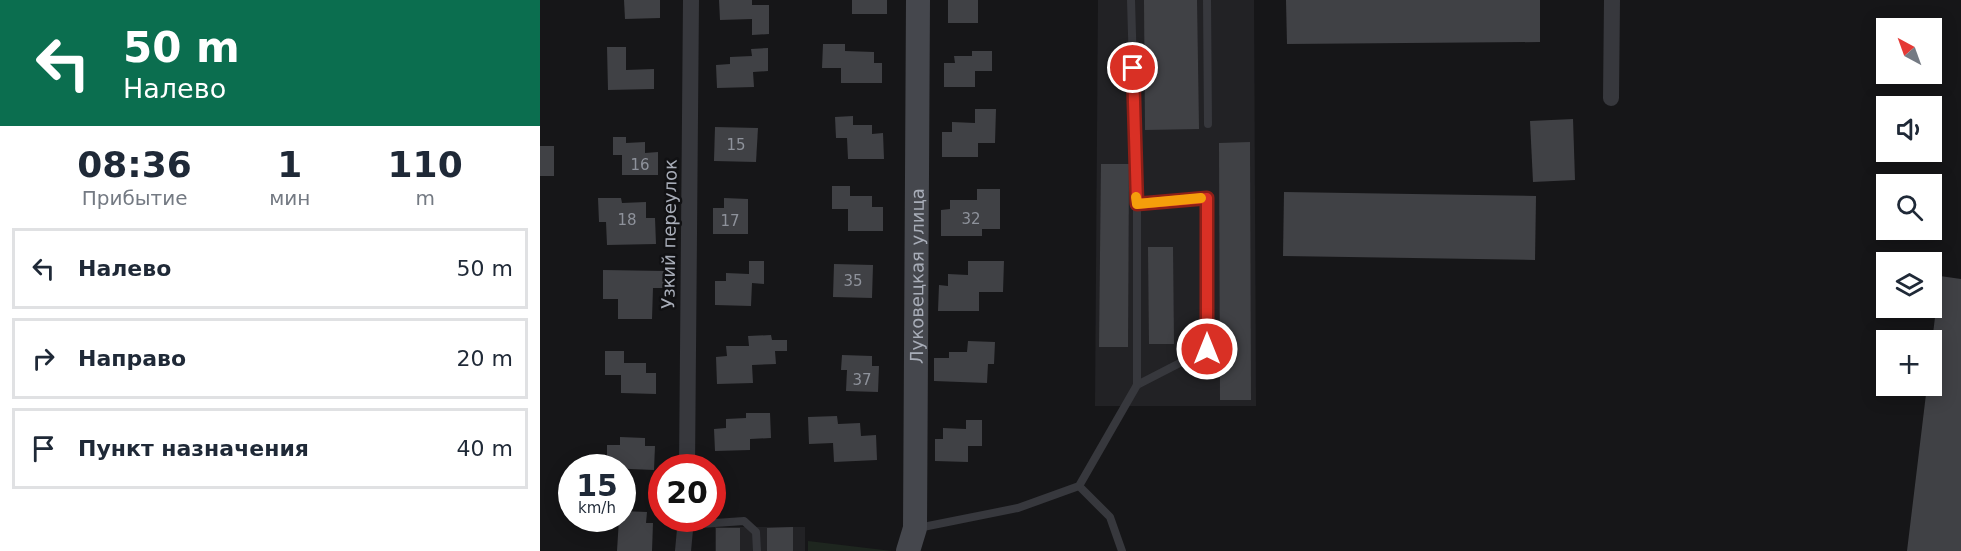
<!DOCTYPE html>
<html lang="ru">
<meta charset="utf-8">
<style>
body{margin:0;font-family:"DejaVu Sans",sans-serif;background:#f2f2f3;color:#1f2937;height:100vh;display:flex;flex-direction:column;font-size:22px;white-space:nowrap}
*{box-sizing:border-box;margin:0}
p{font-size:20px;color:#747a83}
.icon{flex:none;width:33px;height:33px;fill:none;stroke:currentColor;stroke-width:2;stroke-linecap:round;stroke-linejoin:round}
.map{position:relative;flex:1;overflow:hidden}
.side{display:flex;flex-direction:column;background:#fff;width:540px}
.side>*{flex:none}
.top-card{background:#0b6e4f;color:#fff;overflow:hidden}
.needle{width:39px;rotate:319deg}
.tools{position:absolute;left:1336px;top:18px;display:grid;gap:12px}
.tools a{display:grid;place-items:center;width:66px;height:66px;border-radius:0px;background:#fff;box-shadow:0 3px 15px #0003;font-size:30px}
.speed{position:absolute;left:18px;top:454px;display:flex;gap:12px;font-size:30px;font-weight:700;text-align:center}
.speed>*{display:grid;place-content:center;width:78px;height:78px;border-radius:50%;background:#fff;box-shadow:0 3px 15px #0003;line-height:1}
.speed small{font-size:15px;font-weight:400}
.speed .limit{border:9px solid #d22;background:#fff;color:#111}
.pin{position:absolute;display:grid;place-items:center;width:51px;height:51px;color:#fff;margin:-26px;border:3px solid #fff;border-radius:50%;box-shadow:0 2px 6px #0007}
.me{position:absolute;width:66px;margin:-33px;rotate:0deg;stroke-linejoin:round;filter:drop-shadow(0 0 4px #0008)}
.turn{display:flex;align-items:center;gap:21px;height:126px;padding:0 24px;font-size:27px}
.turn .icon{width:78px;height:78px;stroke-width:2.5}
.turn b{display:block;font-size:42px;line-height:51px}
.eta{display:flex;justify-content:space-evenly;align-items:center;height:102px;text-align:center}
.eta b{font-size:36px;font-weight:800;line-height:42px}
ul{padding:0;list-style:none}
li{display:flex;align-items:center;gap:18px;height:81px;margin:0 12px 9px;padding:0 12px;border:3px solid #e0e1e3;border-radius:0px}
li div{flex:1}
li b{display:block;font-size:22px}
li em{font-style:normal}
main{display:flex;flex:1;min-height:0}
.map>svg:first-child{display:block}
</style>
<main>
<section class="side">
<div class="top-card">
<div class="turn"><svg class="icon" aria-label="left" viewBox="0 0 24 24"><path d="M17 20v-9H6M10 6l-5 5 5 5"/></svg><div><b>50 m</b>Налево</div></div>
</div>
<div class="eta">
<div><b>08:36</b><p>Прибытие</p></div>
<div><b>1</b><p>мин</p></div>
<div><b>110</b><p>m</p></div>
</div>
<ul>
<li><svg class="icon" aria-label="left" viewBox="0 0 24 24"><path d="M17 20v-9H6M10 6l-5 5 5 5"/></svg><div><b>Налево</b></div><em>50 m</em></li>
<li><svg class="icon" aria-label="right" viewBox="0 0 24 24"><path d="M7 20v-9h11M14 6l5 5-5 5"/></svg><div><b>Направо</b></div><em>20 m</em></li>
<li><svg class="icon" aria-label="arrive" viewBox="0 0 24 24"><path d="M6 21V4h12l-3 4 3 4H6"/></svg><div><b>Пункт назначения</b></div><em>40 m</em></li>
</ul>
</section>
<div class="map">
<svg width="1421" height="551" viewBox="0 0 1421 551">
<rect width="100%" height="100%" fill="#161618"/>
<g fill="#222225">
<polygon points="558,0 714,0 716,406 555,406"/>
<rect x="175" y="527" width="90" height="24"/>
</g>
<polygon fill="#1e261f" points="268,541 352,551 268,551"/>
<g fill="#404145">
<polygon points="84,0 120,0 120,18 85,19"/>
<polygon points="179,0 212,0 212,5 229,5 229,34 212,35 212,19 180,20"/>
<rect x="312" y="0" width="35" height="14"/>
<rect x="408" y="0" width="30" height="23"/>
<polygon points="604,0 657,0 659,129 605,130"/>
<polygon points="746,0 1000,0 1000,42 747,44"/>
<polygon points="283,44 305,44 305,51 334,52 334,63 342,63 342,83 301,83 301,68 282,68"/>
<polygon points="67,47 86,47 86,70 114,69 114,89 68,90"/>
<polygon points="228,48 228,71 213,72 214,87 177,88 176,65 190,64 190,57 212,56 211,49"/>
<polygon points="432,51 452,51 452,71 435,71 435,87 404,87 404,63 415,63 414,56 432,56"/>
<polygon points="435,109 456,109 455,143 438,143 438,157 402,157 402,132 412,132 412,122 435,123"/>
<polygon points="313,116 313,125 332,125 332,134 343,133 344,159 308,159 307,138 296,138 295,117"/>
<polygon points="1033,119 1035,180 993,182 990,121"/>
<polygon points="175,127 218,128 216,162 174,161"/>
<polygon points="73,137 86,137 86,143 105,142 105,153 118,152 118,175 82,175 82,155 73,155"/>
<polygon points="710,142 711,400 680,400 679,143"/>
<rect x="0" y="146" width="14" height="30"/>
<polygon points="561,164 589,164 588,347 559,347"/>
<polygon points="292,186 310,186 310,196 332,196 332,207 343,207 343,231 308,231 308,209 292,209"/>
<polygon points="437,189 460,189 460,229 442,229 442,236 401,236 401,210 410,209 410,200 437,200"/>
<polygon points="744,192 996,196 995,260 743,256"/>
<polygon points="58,198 81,198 82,203 106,202 106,218 115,218 116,244 67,245 66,222 59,222"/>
<polygon points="184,198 208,199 208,234 173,234 173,208 184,208"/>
<polygon points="608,247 633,247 634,344 609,344"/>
<polygon points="209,261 224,261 224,284 212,283 211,306 175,305 175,281 186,281 186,273 209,274"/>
<polygon points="428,261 464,261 463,292 439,292 439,311 398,311 399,285 408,286 408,274 428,275"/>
<polygon points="294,264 333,265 332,298 293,297"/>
<polygon points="63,270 127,271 127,288 113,288 112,319 78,319 78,299 63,299"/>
<polygon points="1400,276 1421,279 1421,551 1367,551 1387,386 1392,386 1392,342"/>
<polygon points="231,335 232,340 247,340 247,351 235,351 236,364 212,365 213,383 177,384 176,357 187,356 186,346 209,346 208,336"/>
<polygon points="428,341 455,342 454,364 448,364 447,383 394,381 394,358 409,358 409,352 427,352"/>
<polygon points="65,351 84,351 84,363 106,363 106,373 116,373 116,394 81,393 81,375 65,375"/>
<polygon points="302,355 332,356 332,366 339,366 338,392 306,391 307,370 301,370"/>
<polygon points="206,413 230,413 231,438 210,439 210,450 175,451 174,429 186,428 186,419 206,418"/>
<polygon points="297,416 298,424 320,423 321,436 336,435 337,460 294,462 293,443 269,444 268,417"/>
<polygon points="426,420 442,420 442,446 428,446 428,462 395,461 395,439 403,439 403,428 426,429"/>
<polygon points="80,437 105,438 105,446 115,446 114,470 67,468 67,445 80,445"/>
<polygon points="82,511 107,512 106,523 113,523 112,551 77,551 79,519 82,519"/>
<polygon points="253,527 253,551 227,551 227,528"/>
<rect x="176" y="528" width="24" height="23"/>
</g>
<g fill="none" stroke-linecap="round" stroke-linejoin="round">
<g stroke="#37383d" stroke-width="8">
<polyline points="667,0 668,124"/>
<polyline points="597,204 667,198 667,349 597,385"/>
<polyline points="539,486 570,517 582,551"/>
<polyline points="146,525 204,521 216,532 217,551"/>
<polyline points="378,528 478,508 539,486 597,385 597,204 591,0"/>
</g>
<g stroke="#37383d" stroke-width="16">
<polyline points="1071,98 1072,0"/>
<polyline points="147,468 151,0"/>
<polyline points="143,551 146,519"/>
</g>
<path stroke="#45474d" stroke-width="24" id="s1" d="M368,551l7,-23 3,-528"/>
</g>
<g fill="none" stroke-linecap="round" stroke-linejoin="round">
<g stroke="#8d1f18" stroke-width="15">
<polyline id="route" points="593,68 597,204 667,198 667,349"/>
</g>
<use href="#route" stroke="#d93025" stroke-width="10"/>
<polyline stroke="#f59e0b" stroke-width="10" points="596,197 597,204 661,198"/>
</g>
<g text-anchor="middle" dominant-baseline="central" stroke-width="5" stroke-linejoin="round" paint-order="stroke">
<g font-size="15" fill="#8e929b">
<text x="196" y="145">15</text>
<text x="100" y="165">16</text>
<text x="431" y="219">32</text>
<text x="87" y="220">18</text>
<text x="190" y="221">17</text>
<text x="313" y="281">35</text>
<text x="322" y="380">37</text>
</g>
<g font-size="18" fill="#a8adb8" stroke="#111113">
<text transform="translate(129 234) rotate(-89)">Узкий переулок</text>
<text stroke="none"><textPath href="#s1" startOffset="276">Луковецкая улица</textPath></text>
</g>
</g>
</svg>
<div class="tools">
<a><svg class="needle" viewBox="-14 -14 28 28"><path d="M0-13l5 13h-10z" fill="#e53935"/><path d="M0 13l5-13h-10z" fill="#747a83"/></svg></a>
<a><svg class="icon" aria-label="sound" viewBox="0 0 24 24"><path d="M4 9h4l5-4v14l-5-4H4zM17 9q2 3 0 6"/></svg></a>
<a><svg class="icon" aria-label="search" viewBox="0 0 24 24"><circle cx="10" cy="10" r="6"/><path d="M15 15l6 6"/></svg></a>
<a><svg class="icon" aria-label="layers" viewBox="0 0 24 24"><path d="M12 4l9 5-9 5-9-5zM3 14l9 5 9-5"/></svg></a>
<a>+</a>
</div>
<div class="speed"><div>15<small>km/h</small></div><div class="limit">20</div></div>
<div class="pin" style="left:593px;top:68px;background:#d93025"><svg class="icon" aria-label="arrive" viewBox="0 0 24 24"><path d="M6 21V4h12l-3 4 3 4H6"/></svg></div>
<svg class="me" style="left:667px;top:349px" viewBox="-20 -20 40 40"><circle r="17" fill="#d93025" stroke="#fff" stroke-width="3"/><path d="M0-11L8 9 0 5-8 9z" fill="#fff"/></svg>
</div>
</main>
